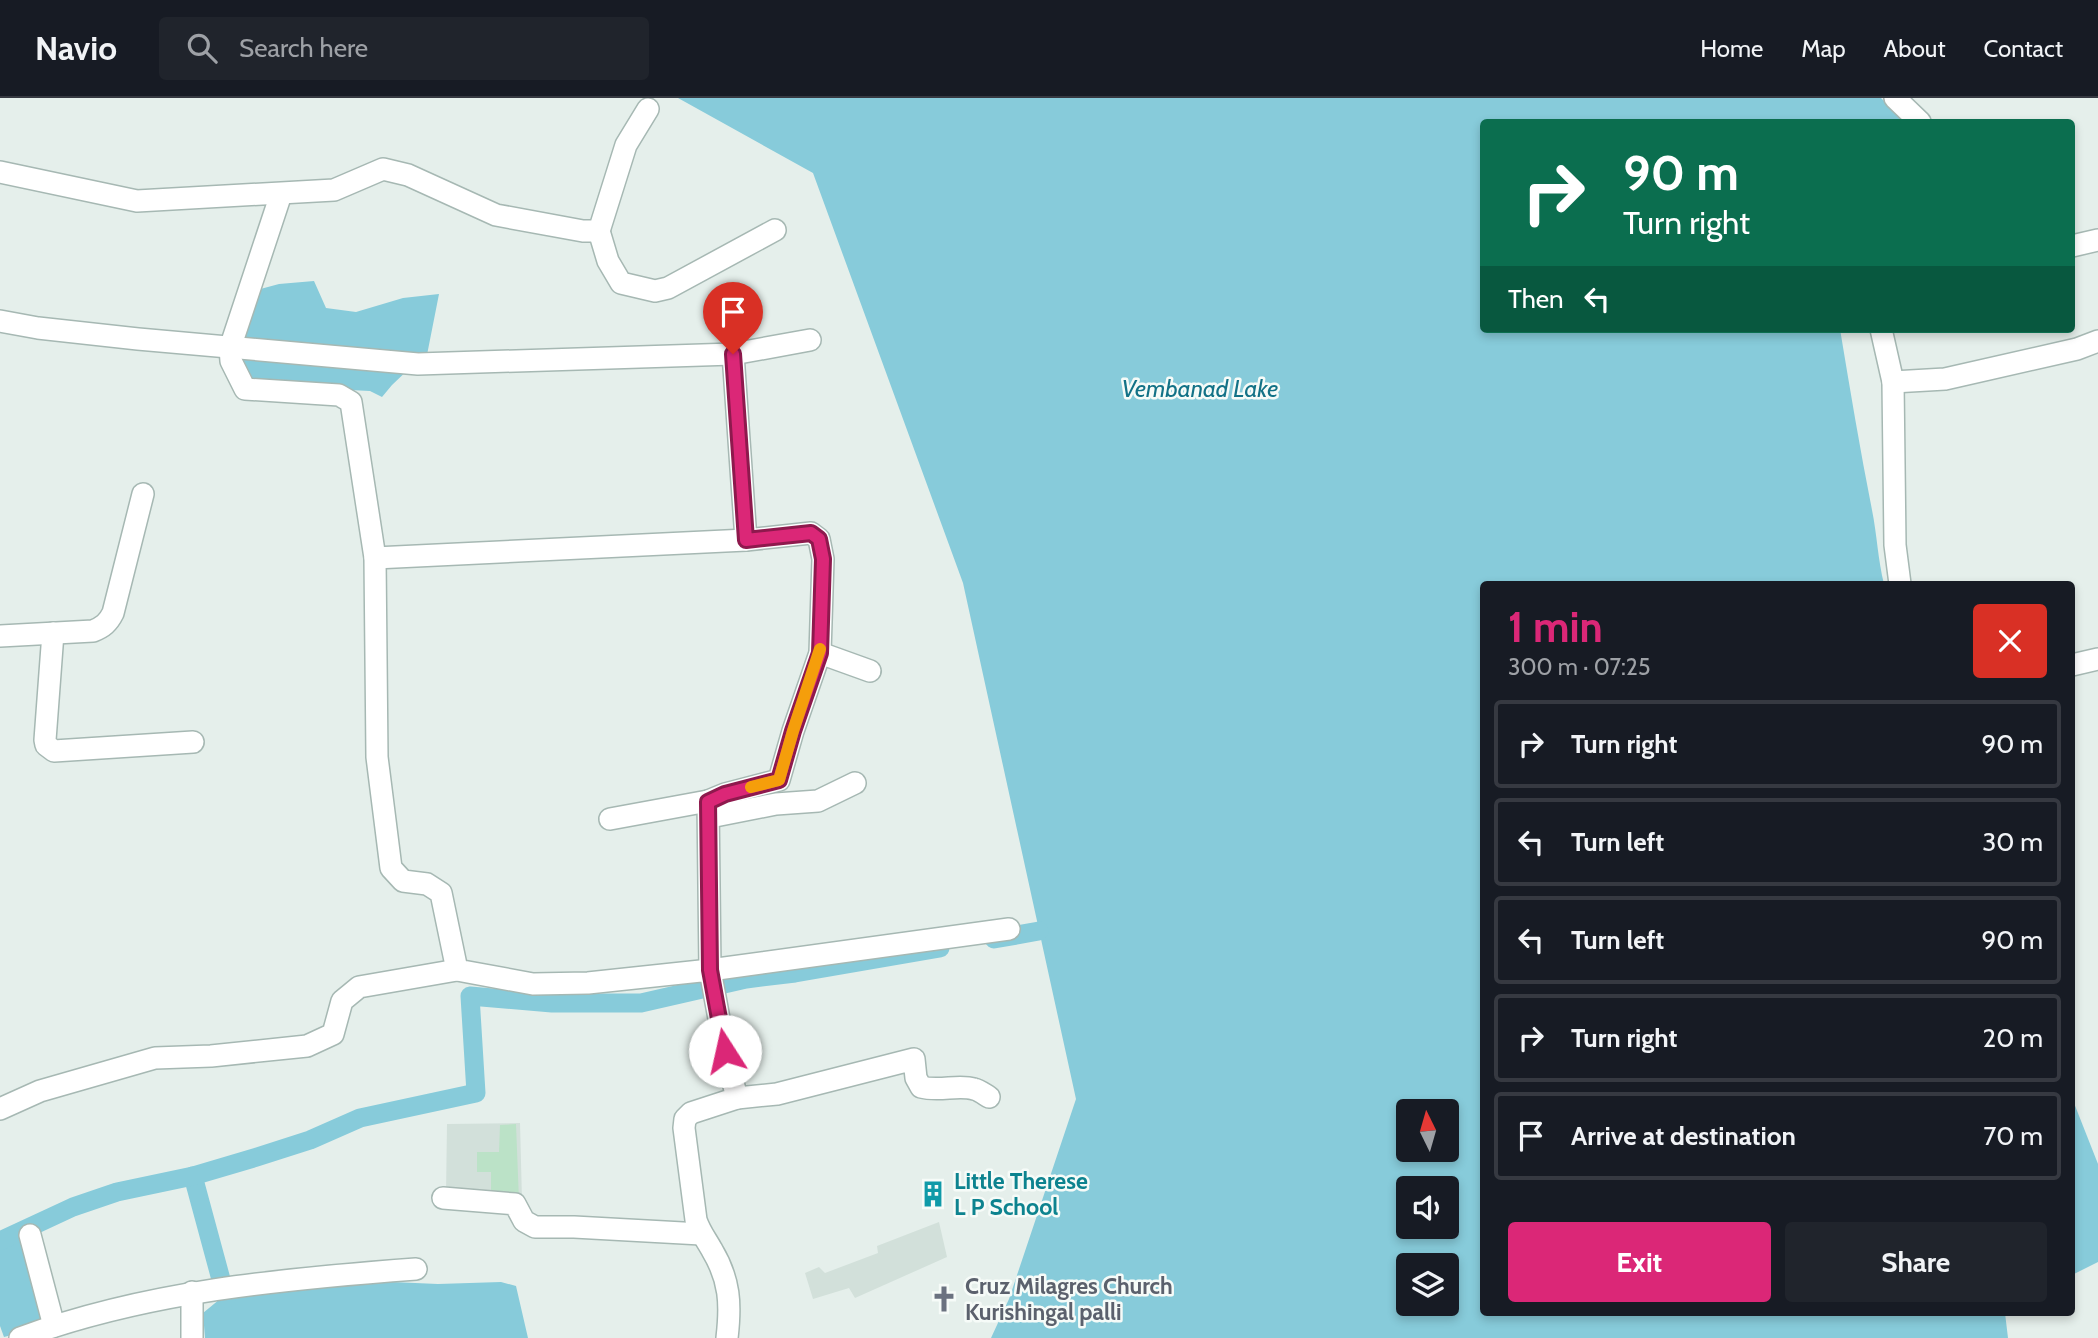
<!DOCTYPE html>
<meta charset="utf-8">
<style>
body{margin:0;font-family:Cabin,sans-serif;background:#20242c;color:#f1f3f6;height:100vh;display:flex;flex-direction:column;font-size:26px;white-space:nowrap}
*{box-sizing:border-box;margin:0}
p{font-size:23px;color:#9ea1a6}
.icon{flex:none;width:38px;height:38px;fill:none;stroke:currentColor;stroke-width:2;stroke-linecap:round;stroke-linejoin:round}
.map{position:relative;flex:1;overflow:hidden}
.panel{position:absolute;left:1480px;top:483px;width:595px;height:735px;display:flex;flex-direction:column;background:#171b24;border-radius:7px;box-shadow:0 4px 10px #0003}
.panel>*{flex:none}
.hud{position:absolute;left:1480px;top:21px;width:595px;height:214px;border-radius:7px;box-shadow:0 4px 10px #0003;background:#0b6e4f;color:#fff;overflow:hidden}
.needle{width:46px;rotate:355deg}
.tools{position:absolute;left:1396px;top:1001px;display:grid;gap:14px}
.tools a{display:grid;place-items:center;width:63px;height:63px;border-radius:7px;background:#171b24;box-shadow:0 4px 10px #0003;font-size:35px}
.pin{position:absolute;display:grid;place-items:center;width:60px;height:60px;color:#fff;margin:-72px -30px;border-radius:50% 50% 50% 0;rotate:-45deg;box-shadow:0 0 7px #0007}
.pin .icon{rotate:45deg}
.me{position:absolute;width:77px;margin:-38px;rotate:350deg;stroke-linejoin:round;filter:drop-shadow(0 0 5px #0008)}
.turn{display:flex;align-items:center;gap:24px;height:147px;padding:0 28px;font-size:32px}
.turn .icon{width:91px;height:91px;stroke-width:2.5}
.turn b{display:block;font-size:49px;line-height:60px}
.then{display:flex;align-items:center;height:66px;padding:0 28px;background:#0003;gap:14px;font-size:26px}
.round{display:grid;place-items:center;flex:none;width:74px;height:74px;border-radius:7px;background:#20242c}
.overview{display:flex;align-items:center;justify-content:space-between;height:119px;padding:0 28px}
h1{font-size:42px;font-weight:700;line-height:52px;color:#db2777}
.primary-button{display:flex;gap:14px;margin-top:auto;padding:14px 28px}
.primary-button a{flex:1;height:80px;border-radius:7px;background:#db2777;color:#fff;font-size:28px;font-weight:700;line-height:80px;text-align:center}
.primary-button a+a{background:#20242c;color:#f1f3f6}
ul{padding:0;list-style:none}
li{display:flex;align-items:center;gap:21px;height:88px;margin:0 14px 10px;padding:0 14px;border:4px solid #363941;border-radius:7px}
li div{flex:1}
li b{display:block;font-size:26px}
li em{font-style:normal}
header{display:flex;align-items:center;gap:42px;box-sizing:border-box;height:98px;padding:0 35px;background:#171b24;border-bottom:2px solid #363941}
header strong{font-size:33px}
nav{display:flex;gap:38px;margin-inline-start:auto;font-size:24px}
.search{width:490px;height:63px;background:#20242c;display:flex;align-items:center;gap:18px;box-sizing:border-box;padding:0 24px;border-radius:7px;color:#9ea1a6;font-size:26px}
.map>svg:first-child{display:block}
</style>
<header>
<strong>Navio</strong>
<div class="search"><svg class="icon" aria-label="search" viewBox="0 0 24 24"><circle cx="10" cy="10" r="6"/><path d="M15 15l6 6"/></svg>Search here</div>
<nav><a>Home</a><a>Map</a><a>About</a><a>Contact</a></nav>
</header>
<div class="map">
<svg width="2098" height="1240" viewBox="0 0 2098 1240">
<rect width="100%" height="100%" fill="#e5efeb"/>
<g fill="#d2e0da">
<polygon points="520,1025 522,1103 446,1098 447,1026"/>
<polygon points="939,1124 947,1159 855,1200 849,1190 813,1201 805,1175 819,1169 825,1175 878,1155 877,1148"/>
</g>
<polygon fill="#bbe2c7" points="516,1026 519,1103 491,1099 491,1074 477,1074 477,1054 499,1054 500,1027"/>
<g fill="#87cbda" fill-rule="evenodd">
<path d="M678,0h1203l24,24h-421v207h356c10,60 20,121 32,181 5,25 6,50 12,74h-400v728l521,1 3,25h-1017l18,-39 67,-200 -113,-516 -150,-410zM1409,1013h38v39h-38zM1409,1090h38v39h-38zM1409,1167h38v39h-38z"/>
<polygon points="314,183 326,210 356,214 403,200 439,196 426,262 240,247 253,193 279,186"/>
<polygon points="237,257 412,268 392,287 382,299 370,293 250,287"/>
<polygon points="2072,1000 2098,1066 2098,1164 2072,1177"/>
<polygon points="24,1138 43,1229 4,1239 0,1228 0,1148"/>
<polygon points="369,1183 438,1186 501,1184 516,1188 528,1240 205,1240 203,1215 220,1201 240,1196"/>
</g>
<g fill="none" stroke-linecap="round" stroke-linejoin="round">
<g stroke="#87cbda" stroke-width="19">
<polyline points="994,841 1039,833"/>
<polyline points="193,1078 226,1200"/>
<polyline points="0,1143 73,1109 117,1094 193,1078 257,1059 310,1042 360,1020 476,995 470,898 552,905 641,905 746,881 795,875 940,850"/>
</g>
<g stroke="#a6b8b3" stroke-width="24">
<g id="minor">
<polyline points="1895,0 1920,24"/>
<polyline points="0,74 137,103 334,92 383,71 408,77 496,117 583,133 599,133 626,47 648,11"/>
<path d="M281,96l-51,154 1,13 14,28 94,6 12,7 24,156 2,199 14,111 12,13 24,3 14,9 16,77 76,14 55,-1 122,-13 15,81 12,47 -46,15 -6,6 -1,9 12,92c4,12 10,19 16,30 18,30 19,54 15,88"/>
<polyline points="599,133 608,163 621,185 655,193 668,190 775,132"/>
<polyline points="2072,148 2098,142"/>
<polyline points="0,223 38,230 138,241 418,266 733,256 810,242"/>
<polyline points="1881,231 1893,284 1945,281 2077,251 2098,243"/>
<polyline points="733,256 746,442 811,435 819,441 823,461 820,555 793,633 779,682 725,696 708,703 710,872 1009,831"/>
<polyline points="1893,284 1895,447 1900,486"/>
<polyline points="375,460 746,442"/>
<polyline points="53,535 45,642 46,647 54,653 193,644"/>
<path d="M0,538l93,-5c10,-4 15,-8 20,-18l30,-119"/>
<polyline points="820,555 870,573"/>
<polyline points="2072,567 2098,561"/>
<polyline points="710,719 776,706 818,703 855,685"/>
<polyline points="610,721 708,703"/>
<path d="M737,1000l40,-4 137,-35 2,19 5,9c19,5 37,-3 53,2 5,1 10,5 15,8"/>
<polyline points="0,1011 40,993 155,960 211,958 307,948 333,936 342,903 359,889 457,872"/>
<polyline points="443,1100 515,1106 524,1123 535,1129 574,1129 701,1136"/>
<polyline points="30,1137 54,1228"/>
<polyline points="192,1194 192,1240"/>
<path d="M20,1240c127,-47 263,-59 396,-69"/>
</g>
</g>
<use href="#minor" stroke="#fff" stroke-width="21"/>
</g>
<g fill="none" stroke-linecap="round" stroke-linejoin="round">
<g stroke="#8e194d" stroke-width="18">
<polyline id="route" points="725,953 710,872 708,704 725,696 779,682 793,633 820,555 823,461 819,441 811,435 746,442 733,256"/>
</g>
<use href="#route" stroke="#db2777" stroke-width="12"/>
<polyline stroke="#f59e0b" stroke-width="12" points="751,689 779,682 793,633 820,551"/>
</g>
<defs>
<g id="building-bare" transform="scale(2.1)"><path d="M-4-6H4V6H1V3H-1V6H-4ZM-2.5-4.3h1.7v1.8h-1.7ZM.8-4.3h1.7v1.8H.8ZM-2.5-1h1.7V.8h-1.7ZM.8-1h1.7V.8H.8Z" fill="#0f9aa8" stroke="#f6fbf8" stroke-width="2.5" paint-order="stroke"/></g>
<g id="church-bare" transform="scale(2.1)"><path d="M-1.2-6h2.4v3.5h3.3v2.4h-3.3V6h-2.4V-.1h-3.3v-2.4h3.3Z" fill="#6b7280" stroke="#f6fbf8" stroke-width="2.5" paint-order="stroke"/></g>
</defs>
<g fill-rule="evenodd">
<use href="#building-bare" x="933" y="1096"/>
<use href="#church-bare" x="944" y="1201"/>
</g>
<g text-anchor="middle" dominant-baseline="central" stroke-width="5" stroke-linejoin="round" paint-order="stroke">
<g font-size="23" font-weight="bold" fill="#0d838f" stroke="#f6fbf8" text-anchor="start">
<text x="954" y="1083">Little Therese<tspan x="954" dy="26">L P School</tspan></text>
</g>
<g font-size="23" font-weight="bold" fill="#5b616d" stroke="#f6fbf8" text-anchor="start">
<text x="965" y="1188">Cruz Milagres Church<tspan x="965" dy="26">Kurishingal palli</tspan></text>
</g>
<g font-size="24" font-style="italic" fill="#137287" stroke="#f6fbf8">
<text x="1200" y="290">Vembanad Lake</text>
</g>
</g>
</svg>
<div class="tools">
<a><svg class="needle" viewBox="-14 -14 28 28"><path d="M0-13l5 13h-10z" fill="#e53935"/><path d="M0 13l5-13h-10z" fill="#9ea1a6"/></svg></a>
<a><svg class="icon" aria-label="sound" viewBox="0 0 24 24"><path d="M4 9h4l5-4v14l-5-4H4zM17 9q2 3 0 6"/></svg></a>
<a><svg class="icon" aria-label="layers" viewBox="0 0 24 24"><path d="M12 4l9 5-9 5-9-5zM3 14l9 5 9-5"/></svg></a>
</div>
<div class="pin" style="left:733px;top:256px;background:#d93025"><svg class="icon" aria-label="arrive" viewBox="0 0 24 24"><path d="M6 21V4h12l-3 4 3 4H6"/></svg></div>
<svg class="me" style="left:725px;top:953px" viewBox="-20 -20 40 40"><circle r="19" fill="#fff"/><path d="M0-13L10 11 0 6-10 11z" fill="#db2777"/></svg>
<div class="hud">
<div class="turn"><svg class="icon" aria-label="right" viewBox="0 0 24 24"><path d="M7 20v-9h11M14 6l5 5-5 5"/></svg><div><b>90 m</b>Turn right</div></div>
<div class="then">Then<svg class="icon" aria-label="left" viewBox="0 0 24 24"><path d="M17 20v-9H6M10 6l-5 5 5 5"/></svg></div>
</div>
<section class="panel">
<div class="overview"><div><h1>1 min</h1><p>300 m · 07:25</p></div><a class="round" style="background:#d93025;color:#fff"><svg class="icon" aria-label="close" viewBox="0 0 24 24"><path d="M6 6l12 12M18 6L6 18"/></svg></a></div>
<ul>
<li><svg class="icon" aria-label="right" viewBox="0 0 24 24"><path d="M7 20v-9h11M14 6l5 5-5 5"/></svg><div><b>Turn right</b></div><em>90 m</em></li>
<li><svg class="icon" aria-label="left" viewBox="0 0 24 24"><path d="M17 20v-9H6M10 6l-5 5 5 5"/></svg><div><b>Turn left</b></div><em>30 m</em></li>
<li><svg class="icon" aria-label="left" viewBox="0 0 24 24"><path d="M17 20v-9H6M10 6l-5 5 5 5"/></svg><div><b>Turn left</b></div><em>90 m</em></li>
<li><svg class="icon" aria-label="right" viewBox="0 0 24 24"><path d="M7 20v-9h11M14 6l5 5-5 5"/></svg><div><b>Turn right</b></div><em>20 m</em></li>
<li><svg class="icon" aria-label="arrive" viewBox="0 0 24 24"><path d="M6 21V4h12l-3 4 3 4H6"/></svg><div><b>Arrive at destination</b></div><em>70 m</em></li>
</ul>
<div class="primary-button"><a>Exit</a><a>Share</a></div>
</section>
</div>
